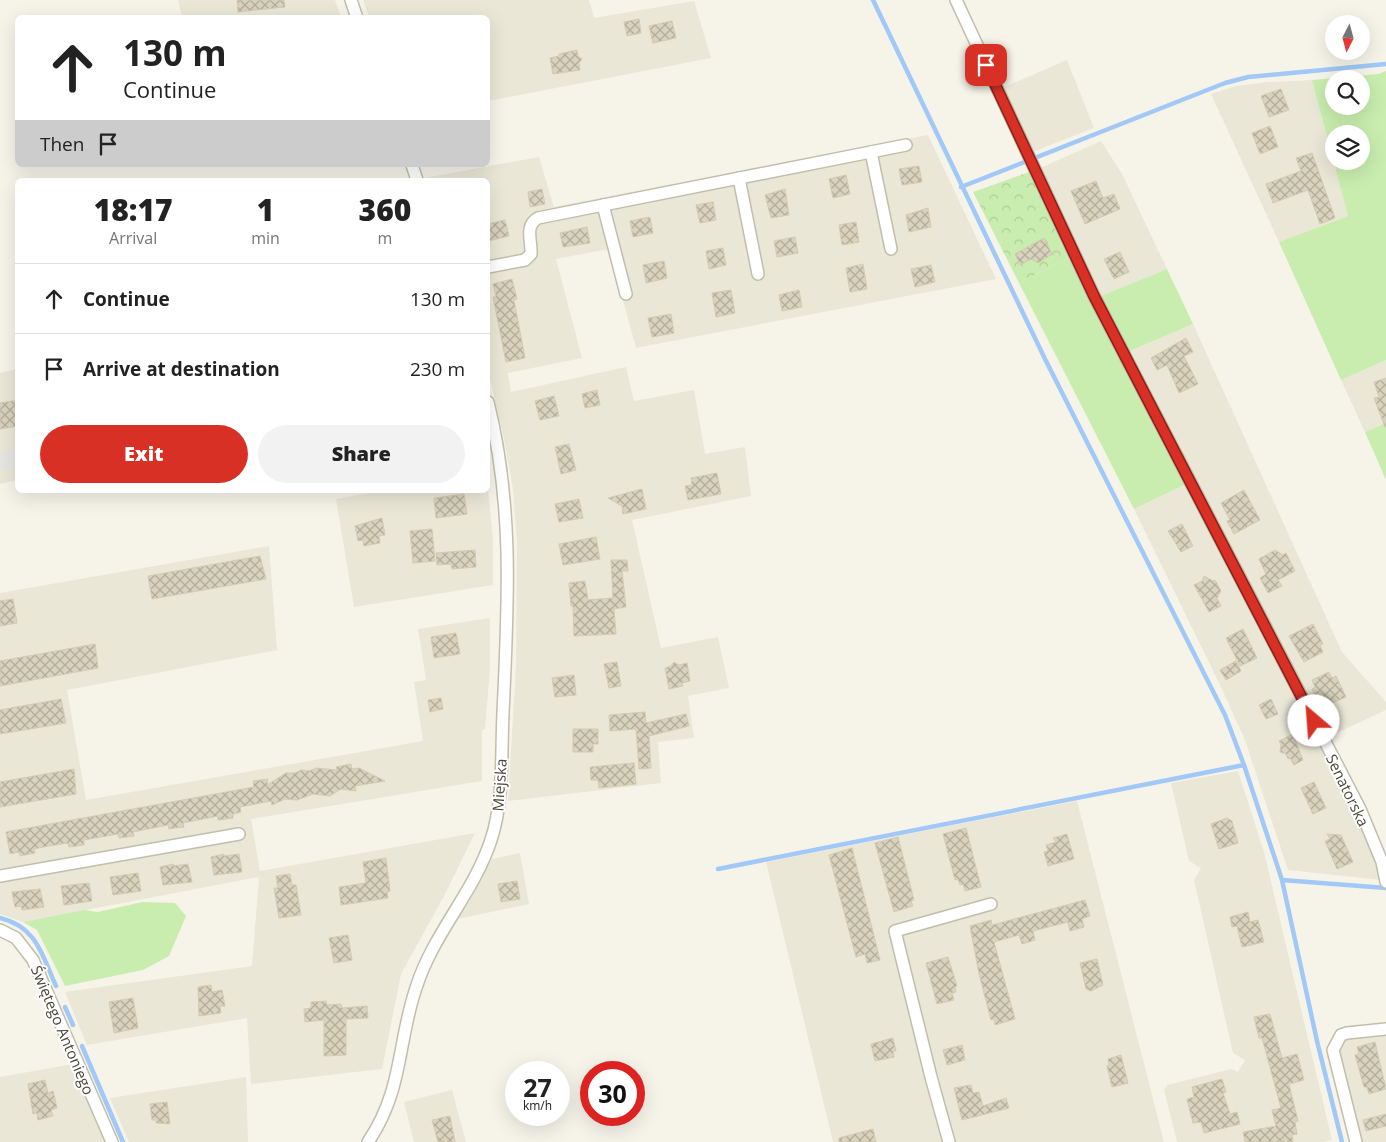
<!DOCTYPE html>
<meta charset="utf-8">
<style>
body{margin:0;font-family:"Open Sans",sans-serif;background:#f2f2f2;color:#222;height:100vh;display:flex;flex-direction:column;font-size:19px;white-space:nowrap}
*{box-sizing:border-box;margin:0}
p{font-size:16px;color:#767676}
.icon{flex:none;width:28px;height:28px;fill:none;stroke:currentColor;stroke-width:2;stroke-linecap:round;stroke-linejoin:round}
.map{position:relative;flex:1;overflow:hidden}
.side{position:absolute;left:15px;top:178px;width:475px;height:315px;display:flex;flex-direction:column;background:#fff;border-radius:8px;box-shadow:0 5px 20px #0002}
.side>*{flex:none}
.hud{position:absolute;left:15px;top:15px;width:475px;height:152px;border-radius:8px;box-shadow:0 5px 20px #0002;background:#fff;color:#222;overflow:hidden}
.needle{width:32px;rotate:186deg}
.tools{position:absolute;left:1325px;top:15px;display:grid;gap:10px}
.tools a{display:grid;place-items:center;width:45px;height:45px;border-radius:50%;background:#fff;box-shadow:0 5px 20px #0002;font-size:25px}
.speed{position:absolute;left:505px;top:1061px;display:flex;gap:10px;font-size:25px;font-weight:700;text-align:center}
.speed>*{display:grid;place-content:center;width:65px;height:65px;border-radius:50%;background:#fff;box-shadow:0 5px 20px #0002;line-height:1}
.speed small{font-size:12px;font-weight:400}
.speed .limit{border:8px solid #d22;background:#fff;color:#111}
.pin{position:absolute;display:grid;place-items:center;width:42px;height:42px;color:#fff;margin:-21px;border-radius:10px;box-shadow:0 2px 8px #0006}
.me{position:absolute;width:55px;margin:-28px;rotate:333deg;stroke-linejoin:round;filter:drop-shadow(0 0 4px #0008)}
.turn{display:flex;align-items:center;gap:18px;height:105px;padding:0 25px;font-size:22px}
.turn .icon{width:65px;height:65px;stroke-width:2.5}
.turn b{display:block;font-size:35px;line-height:42px}
.then{display:flex;align-items:center;height:48px;padding:0 25px;background:#0003;gap:10px;font-size:19px}
.eta{display:flex;justify-content:space-evenly;align-items:center;height:85px;text-align:center}
.eta b{font-size:30px;font-weight:800;line-height:35px}
.action{display:flex;gap:10px;margin-top:auto;padding:10px 25px}
.action a{flex:1;height:58px;border-radius:30px;background:#d93025;color:#fff;font-size:20px;font-weight:800;line-height:58px;text-align:center}
.action a+a{background:#f2f2f2;color:#222}
ul{padding:0;list-style:none}
li{display:flex;align-items:center;gap:15px;height:70px;padding:0 25px;border-top:1px solid #e0e0e0}
li div{flex:1}
li b{display:block;font-size:19px}
li em{font-style:normal}
.map>svg:first-child{display:block}
</style>
<div class="map">
<svg width="1386" height="1142" viewBox="0 0 1386 1142">
<defs>
<pattern id="forest-crowns" width="20" height="18" patternUnits="userSpaceOnUse" patternTransform="scale(1.25)"><rect width="20" height="18" fill="#c9edaf"/><path d="M2 6a3 3 0 1 1 6 0M12 15a3 3 0 1 1 6 0" fill="none" stroke="#aecd97"/></pattern>
<pattern id="building-cross-hatch" width="8" height="8" patternUnits="userSpaceOnUse" patternTransform="scale(1.25)"><rect width="8" height="8" fill="#d9d2bd"/><path d="M0 0l8 8M0 8l8-8" fill="none" stroke="#b2ac9a"/></pattern>
</defs>
<rect width="100%" height="100%" fill="#f6f4e9"/>
<g fill="#eae7d7">
<polygon points="178,0 335,0 341,17 182,17"/>
<polygon points="363,0 589,0 594,18 694,1 711,58 488,101 488,18 369,17"/>
<polygon points="1067,60 1094,128 1030,153 1002,88"/>
<polygon points="1312,80 1348,216 1279,242 1211,94 1236,86 1268,82"/>
<polygon points="928,135 996,279 636,348 609,249 556,259 582,358 508,373 511,392 626,367 634,401 694,390 705,454 745,447 751,496 632,520 661,648 718,637 729,688 688,696 694,738 658,742 661,783 508,801 516,666 517,543 513,490 504,438 488,371 488,180 425,180 424,178 539,157 554,207"/>
<polygon points="1101,141 1122,174 1167,269 1101,296 1038,169"/>
<polygon points="1193,324 1342,652 1386,702 1386,710 1328,737 1131,351"/>
<polygon points="1386,360 1386,423 1365,432 1341,380"/>
<polygon points="17,369 17,480 0,484 0,373"/>
<polygon points="1186,484 1353,804 1371,844 1381,880 1288,870 1245,740 1220,685 1134,509"/>
<polygon points="488,489 493,539 493,585 354,607 336,499 386,490"/>
<polygon points="269,546 277,650 67,690 86,800 423,741 414,682 426,680 418,629 490,618 490,668 485,729 482,730 482,781 251,819 260,871 475,833 444,896 401,974 382,1069 251,1084 247,1018 87,1045 65,992 252,966 259,877 23,922 0,914 0,593"/>
<polygon points="1238,771 1264,852 1332,1140 1323,1142 1177,1142 1164,1090 1167,1085 1231,1069 1238,1072 1245,1060 1233,1053 1194,880 1201,868 1189,861 1171,783"/>
<polygon points="1077,801 1164,1142 953,1142 921,1055 943,1142 833,1142 766,862"/>
<polygon points="520,853 529,904 458,919 492,859"/>
<polygon points="1386,1034 1386,1142 1361,1142 1339,1052 1340,1045 1348,1038"/>
<polygon points="73,1064 107,1142 0,1142 0,1077"/>
<polygon points="246,1077 248,1142 129,1142 110,1098"/>
<polygon points="452,1090 466,1142 414,1142 404,1102"/>
</g>
<g fill="#c9edaf" fill-rule="evenodd">
<path d="M1386,71v289l-45,20 -62,-138 69,-26 -36,-136 66,-6zM1334,79h27v27h-27zM1334,134h27v27h-27z"/>
<polygon points="1069,258 1094,302 1186,484 1134,509 1019,283"/>
<polygon points="1167,269 1193,324 1128,352 1101,296"/>
<polygon points="1386,423 1386,480 1365,432"/>
<polygon points="142,902 175,903 186,916 169,956 143,970 65,986 37,930 23,922 84,910 98,912"/>
</g>
<polygon fill="url(#forest-crowns)" points="1029,172 1069,258 1019,283 973,192"/>
<polygon fill="#e7e5e1" points="17,448 17,465 0,469 0,452"/>
<g fill="none" stroke-linecap="round" stroke-linejoin="round">
<g stroke="#a1c8f7" stroke-width="4.5">
<polyline points="873,0 1045,359 1225,715 1244,765 1282,880 1317,1041 1342,1142"/>
<polyline points="961,187 1225,83 1248,77 1386,64"/>
<polyline points="718,869 1244,765"/>
<polyline points="1282,880 1386,888"/>
<path d="M0,918c37,9 42,37 56,68"/>
<polyline points="65,1007 73,1025"/>
<polyline points="82,1046 123,1142"/>
</g>
</g>
<g fill="url(#building-cross-hatch)" stroke="#d4cbb0">
<polygon points="237,0 284,0 285,7 238,12"/>
<polygon points="639,19 641,33 627,36 624,22"/>
<polygon points="672,21 676,38 653,43 649,26"/>
<polygon points="577,50 578,56 582,59 579,63 580,70 553,74 550,58 559,56 559,54"/>
<polygon points="1281,89 1289,110 1269,117 1261,96"/>
<polygon points="1270,126 1278,147 1260,154 1252,133"/>
<polygon points="1312,153 1335,218 1320,224 1308,190 1273,203 1266,184 1301,171 1296,158"/>
<polygon points="919,166 922,182 902,185 899,169"/>
<polygon points="846,175 850,194 833,198 829,179"/>
<polygon points="1096,181 1103,198 1114,194 1120,209 1085,224 1071,191"/>
<polygon points="542,189 545,204 530,207 528,192"/>
<polygon points="785,189 789,215 771,218 765,195"/>
<polygon points="713,202 716,220 700,223 696,205"/>
<polygon points="928,208 931,227 909,232 906,215"/>
<polygon points="650,217 653,233 633,237 630,221"/>
<polygon points="505,220 509,236 488,241 488,224"/>
<polygon points="856,222 859,242 842,245 839,225"/>
<polygon points="587,227 590,243 563,247 560,233"/>
<polygon points="795,237 798,253 777,257 774,241"/>
<polygon points="1044,238 1052,254 1038,263 1031,259 1020,265 1015,254"/>
<polygon points="723,248 726,265 709,269 706,251"/>
<polygon points="1120,252 1129,272 1114,279 1104,259"/>
<polygon points="664,261 667,278 646,283 643,265"/>
<polygon points="863,264 867,289 850,292 846,268"/>
<polygon points="931,265 935,282 915,287 911,269"/>
<polygon points="512,279 517,299 514,300 525,358 506,362 493,297 496,297 493,284"/>
<polygon points="731,290 735,313 716,317 712,293"/>
<polygon points="799,290 802,307 782,311 779,295"/>
<polygon points="671,314 674,333 652,337 648,318"/>
<polygon points="1186,338 1193,352 1184,356 1198,384 1179,393 1167,365 1157,370 1151,358"/>
<polygon points="1386,378 1386,427 1385,427 1374,398 1379,397 1374,382"/>
<polygon points="597,390 600,405 585,408 582,394"/>
<polygon points="554,396 559,416 540,420 535,401"/>
<polygon points="18,400 18,426 0,429 0,403"/>
<polygon points="569,444 576,470 561,474 555,447"/>
<polygon points="717,473 721,494 688,500 685,486 692,485 691,478"/>
<polygon points="642,489 646,509 623,514 622,506 608,498"/>
<polygon points="1244,490 1260,520 1234,534 1227,521 1230,520 1221,503"/>
<polygon points="464,494 467,514 436,518 434,498"/>
<polygon points="579,499 583,518 559,522 555,504"/>
<polygon points="382,518 385,535 379,536 380,543 364,546 363,540 358,541 355,526"/>
<polygon points="1182,524 1193,546 1181,552 1168,531"/>
<polygon points="432,529 435,561 413,563 410,531"/>
<polygon points="596,537 600,559 563,565 559,544"/>
<polygon points="475,550 476,567 452,569 451,564 437,565 436,553"/>
<polygon points="1275,550 1283,555 1286,553 1295,571 1278,580 1282,586 1268,593 1260,578 1266,574 1259,559"/>
<polygon points="260,556 266,579 152,599 148,576"/>
<polygon points="611,560 627,560 628,571 622,571 626,607 614,609 616,634 574,636 573,606 571,606 569,583 585,581 588,600 613,598"/>
<polygon points="1204,576 1213,581 1215,580 1221,591 1217,598 1221,606 1209,612 1194,585 1202,581"/>
<polygon points="13,599 17,623 0,626 0,601"/>
<polygon points="1313,624 1323,644 1320,645 1323,652 1304,662 1289,636"/>
<polygon points="1243,629 1257,658 1240,666 1226,638"/>
<polygon points="456,633 460,654 434,658 431,637"/>
<polygon points="95,644 98,668 0,686 0,661"/>
<polygon points="1236,661 1241,671 1226,680 1220,670"/>
<polygon points="617,662 621,686 609,688 604,664"/>
<polygon points="674,662 679,665 687,663 690,681 682,683 683,686 669,689 665,668 671,666"/>
<polygon points="1329,672 1332,678 1336,676 1346,697 1321,708 1312,689 1315,687 1312,680"/>
<polygon points="574,675 576,695 555,697 552,678"/>
<polygon points="441,698 443,709 430,712 428,700"/>
<polygon points="61,699 66,723 0,734 0,710"/>
<polygon points="1271,699 1278,714 1266,719 1259,705"/>
<polygon points="645,712 646,723 686,714 689,726 649,736 651,768 639,769 636,729 610,731 609,715"/>
<polygon points="573,729 598,729 598,744 593,744 593,752 573,752"/>
<polygon points="1293,734 1303,760 1294,765 1290,758 1288,759 1286,754 1280,752 1281,745 1279,741"/>
<polygon points="634,763 636,784 599,788 598,780 591,780 590,767"/>
<polygon points="351,764 352,769 359,768 385,781 355,786 356,791 341,789 330,796 313,794 297,800 285,799 272,805 271,801 240,807 241,812 233,814 233,818 218,820 218,816 183,823 184,827 176,828 169,829 168,825 133,832 134,836 119,838 118,834 84,840 84,845 69,847 68,843 43,847 34,849 35,853 20,856 19,852 10,854 6,832 254,787 253,781 268,779 267,785 286,773 295,773 301,770 309,771 316,768 337,770 336,767"/>
<polygon points="74,769 76,794 0,807 0,782"/>
<polygon points="1314,782 1326,808 1313,814 1301,788"/>
<polygon points="1227,818 1232,821 1238,843 1219,849 1211,824"/>
<polygon points="966,828 981,887 965,891 963,884 960,885 958,879 955,880 943,834"/>
<polygon points="1067,834 1074,859 1048,866 1044,852 1048,851 1046,845 1056,842 1053,838"/>
<polygon points="1327,834 1341,835 1353,862 1337,869 1325,841 1330,839"/>
<polygon points="898,837 914,900 911,901 913,906 894,912 875,843"/>
<polygon points="852,848 880,960 867,963 865,954 856,957 829,855"/>
<polygon points="224,854 224,856 239,854 242,872 214,875 211,857"/>
<polygon points="386,858 390,891 387,892 388,898 341,905 339,887 366,883 363,862"/>
<polygon points="173,864 174,866 188,864 192,882 163,885 160,867"/>
<polygon points="138,873 141,891 113,895 110,877"/>
<polygon points="290,874 292,885 296,885 301,915 279,918 274,888 278,888 276,876"/>
<polygon points="517,881 520,899 501,902 498,884"/>
<polygon points="89,883 92,901 64,905 61,886"/>
<polygon points="40,889 44,907 22,910 21,906 15,907 12,892"/>
<polygon points="1085,900 1090,916 1082,919 1084,927 1070,931 1068,922 1033,931 1035,940 1022,944 1019,935 994,942 1015,1019 995,1025 994,1019 991,1020 979,974 970,926 991,920 992,925"/>
<polygon points="1248,912 1250,922 1258,920 1264,942 1242,947 1237,926 1232,927 1230,917"/>
<polygon points="348,935 352,960 334,963 329,938"/>
<polygon points="948,957 957,986 955,987 956,992 952,993 954,1000 937,1004 926,963"/>
<polygon points="1097,959 1103,985 1091,991 1086,989 1080,963"/>
<polygon points="211,985 212,992 222,990 225,1006 220,1006 221,1013 199,1016 198,987"/>
<polygon points="133,998 138,1028 114,1033 109,1002"/>
<polygon points="326,1001 327,1005 341,1004 342,1008 367,1006 368,1018 346,1019 346,1055 324,1056 324,1020 305,1022 304,1009 311,1008 311,1002"/>
<polygon points="1270,1014 1282,1058 1297,1054 1304,1080 1289,1084 1298,1121 1295,1122 1297,1134 1292,1135 1293,1142 1245,1142 1243,1132 1276,1126 1272,1110 1281,1108 1262,1038 1259,1038 1254,1017"/>
<polygon points="893,1038 896,1051 893,1051 894,1057 875,1061 871,1044"/>
<polygon points="1375,1042 1386,1089 1369,1094 1367,1087 1364,1087 1355,1055 1359,1054 1357,1047"/>
<polygon points="962,1045 965,1060 947,1065 943,1050"/>
<polygon points="1121,1055 1128,1083 1112,1087 1107,1066 1109,1065 1108,1059"/>
<polygon points="1222,1079 1226,1092 1223,1093 1230,1114 1237,1112 1240,1124 1204,1133 1201,1122 1193,1123 1187,1099 1194,1097 1192,1087"/>
<polygon points="45,1080 48,1093 53,1091 57,1108 51,1110 53,1116 38,1120 37,1113 33,1114 28,1084"/>
<polygon points="971,1085 973,1093 979,1092 983,1106 1006,1098 1009,1108 962,1120 954,1088"/>
<polygon points="167,1102 170,1124 156,1123 156,1120 152,1120 150,1104"/>
<polygon points="1386,1114 1386,1126 1366,1131 1363,1120"/>
<polygon points="450,1116 455,1142 438,1142 432,1120"/>
<polygon points="873,1129 876,1142 839,1142 839,1138"/>
</g>
<g fill="none" stroke-linecap="round" stroke-linejoin="round">
<g stroke="#c2beab" stroke-width="14">
<g id="street">
<polyline points="351,0 357,18"/>
<polyline points="956,0 1094,296 1360,809 1382,862 1386,882"/>
<polyline points="871,152 891,249"/>
<polyline points="412,165 417,180"/>
<polyline points="739,178 758,274"/>
<polyline points="603,205 626,294"/>
<path d="M488,267l37,-7 6,-6c1,-13 -7,-28 7,-36l368,-73"/>
<polyline points="0,876 239,834"/>
<polyline points="0,930 16,938 33,960 112,1142"/>
<path d="M368,1142c36,-53 29,-101 49,-157 17,-52 57,-93 74,-145 13,-39 10,-86 12,-127 5,-107 11,-206 -15,-311"/>
<polyline points="949,1142 931,1077 895,931 991,904"/>
<polyline points="1356,1142 1333,1050 1341,1035 1347,1033 1386,1029"/>
</g>
</g>
<use href="#street" stroke="#fff" stroke-width="11"/>
</g>
<g fill="none" stroke-linecap="round" stroke-linejoin="round">
<g stroke="#8d1f18" stroke-width="12">
<polyline id="route" points="986,65 1094,296 1314,721"/>
</g>
<use href="#route" stroke="#d93025" stroke-width="9"/>
</g>
<g text-anchor="middle" dominant-baseline="central" stroke-width="4" stroke-linejoin="round" paint-order="stroke">
<g font-size="15" fill="#4b4636" stroke="#fff">
<text transform="translate(499 785) rotate(-86)">Miejska</text>
<text transform="translate(1348 790) rotate(64)">Senatorska</text>
<text transform="translate(63 1030) rotate(67)">Świętego Antoniego</text>
</g>
</g>
</svg>
<div class="tools">
<a><svg class="needle" viewBox="-14 -14 28 28"><path d="M0-13l5 13h-10z" fill="#e53935"/><path d="M0 13l5-13h-10z" fill="#767676"/></svg></a>
<a><svg class="icon" aria-label="search" viewBox="0 0 24 24"><circle cx="10" cy="10" r="6"/><path d="M15 15l6 6"/></svg></a>
<a><svg class="icon" aria-label="layers" viewBox="0 0 24 24"><path d="M12 4l9 5-9 5-9-5zM3 14l9 5 9-5"/></svg></a>
</div>
<div class="speed"><div>27<small>km/h</small></div><div class="limit">30</div></div>
<div class="pin" style="left:986px;top:65px;background:#d93025"><svg class="icon" aria-label="arrive" viewBox="0 0 24 24"><path d="M6 21V4h12l-3 4 3 4H6"/></svg></div>
<svg class="me" style="left:1314px;top:721px" viewBox="-20 -20 40 40"><circle r="19" fill="#fff"/><path d="M0-13L10 11 0 6-10 11z" fill="#d93025"/></svg>
<div class="hud">
<div class="turn"><svg class="icon" aria-label="ahead" viewBox="0 0 24 24"><path d="M12 20V5M6 11l6-6 6 6"/></svg><div><b>130 m</b>Continue</div></div>
<div class="then">Then<svg class="icon" aria-label="arrive" viewBox="0 0 24 24"><path d="M6 21V4h12l-3 4 3 4H6"/></svg></div>
</div>
<section class="side">
<div class="eta">
<div><b>18:17</b><p>Arrival</p></div>
<div><b>1</b><p>min</p></div>
<div><b>360</b><p>m</p></div>
</div>
<ul>
<li><svg class="icon" aria-label="ahead" viewBox="0 0 24 24"><path d="M12 20V5M6 11l6-6 6 6"/></svg><div><b>Continue</b></div><em>130 m</em></li>
<li><svg class="icon" aria-label="arrive" viewBox="0 0 24 24"><path d="M6 21V4h12l-3 4 3 4H6"/></svg><div><b>Arrive at destination</b></div><em>230 m</em></li>
</ul>
<div class="action"><a>Exit</a><a>Share</a></div>
</section>
</div>
